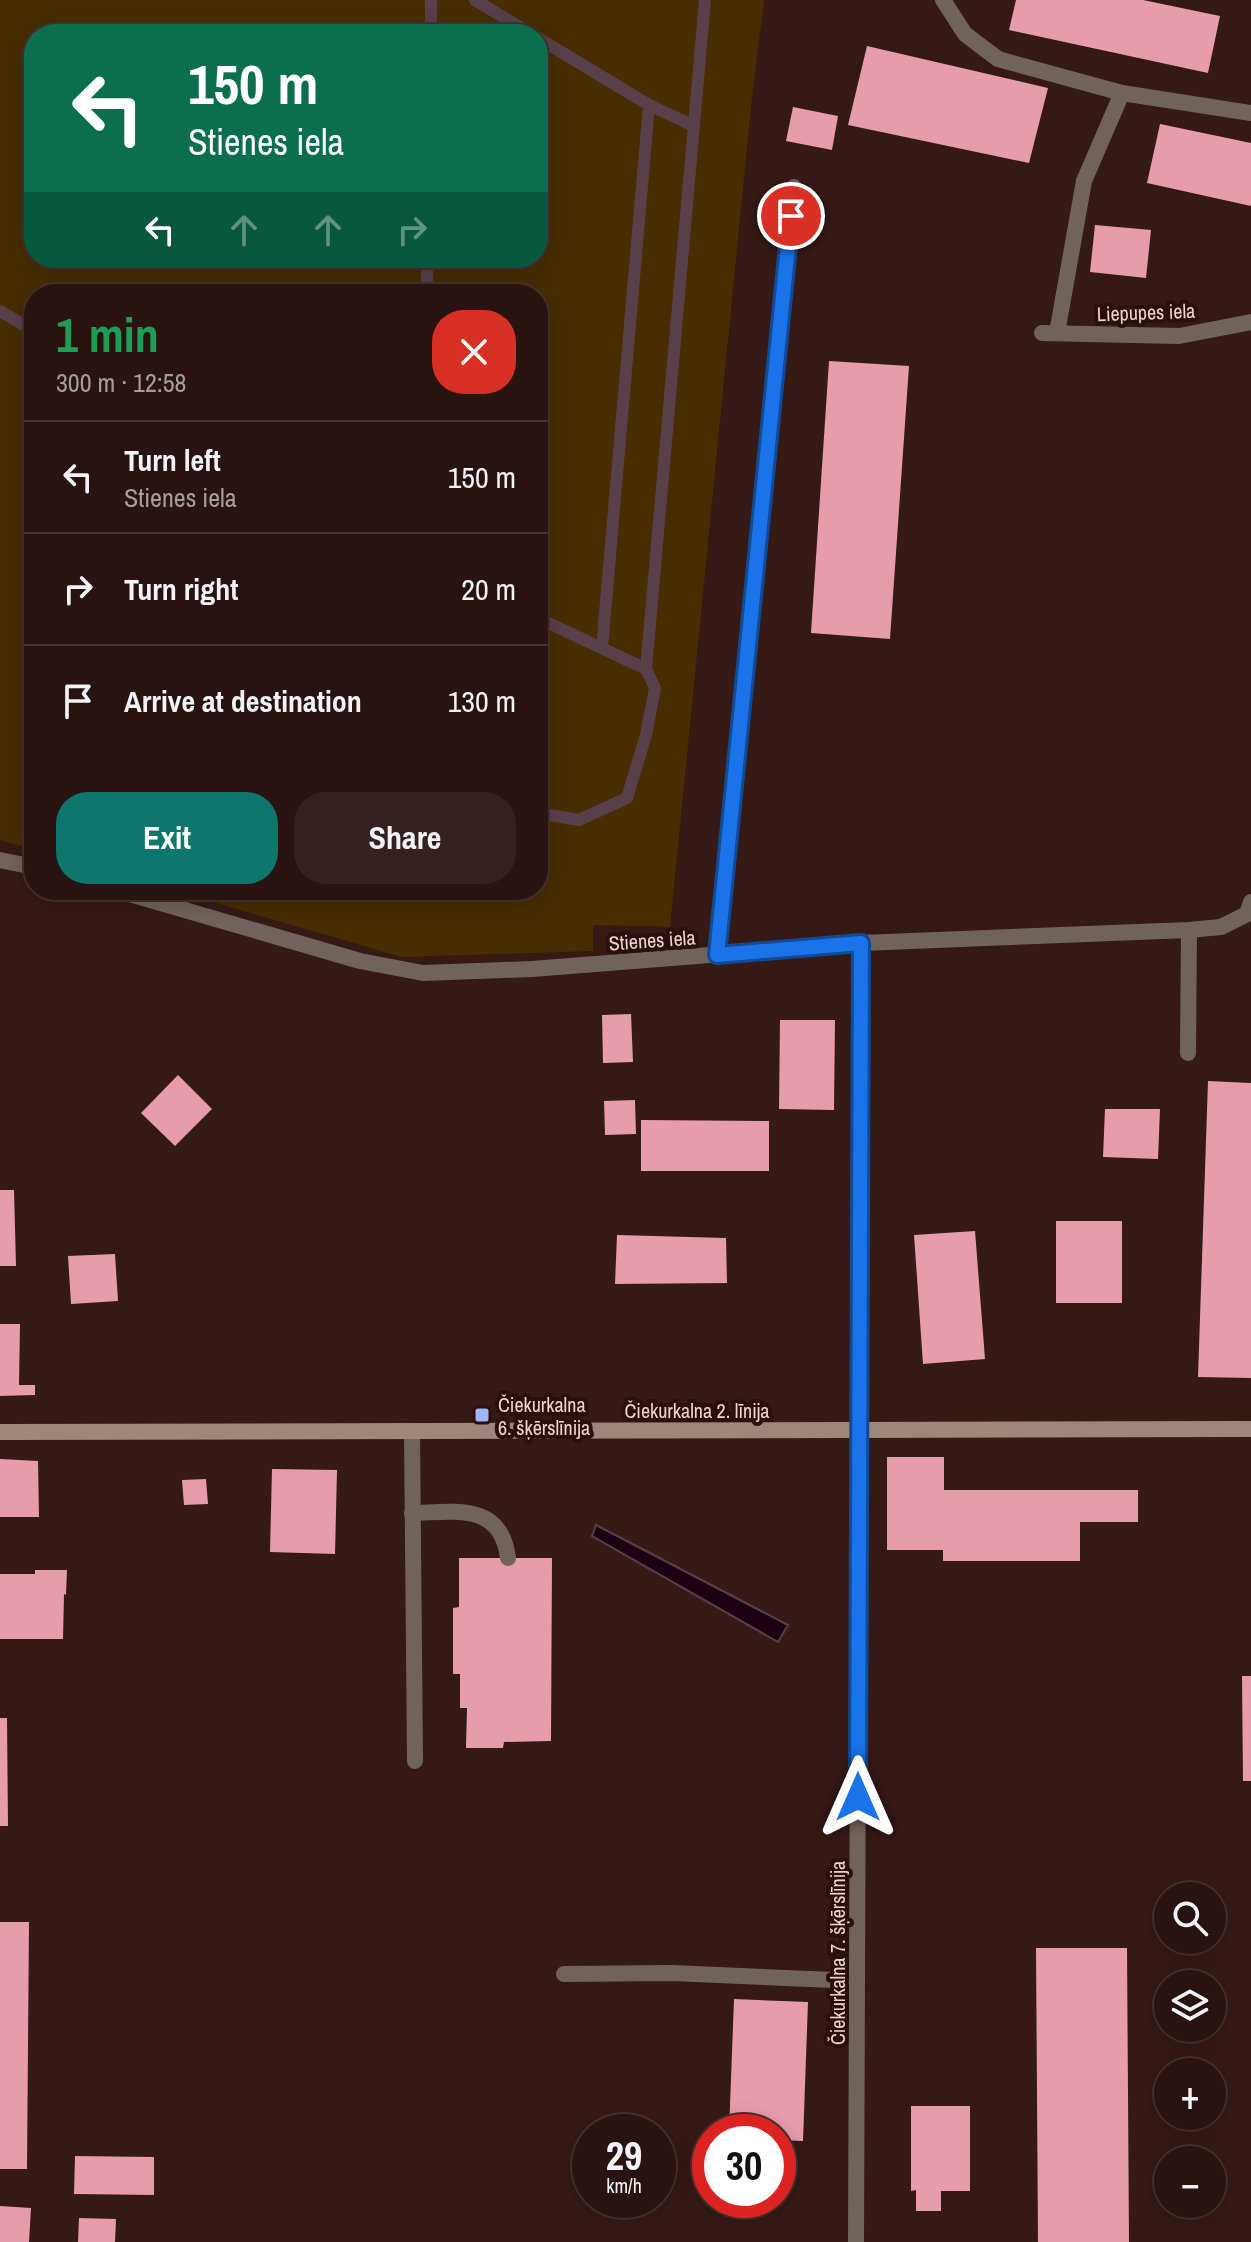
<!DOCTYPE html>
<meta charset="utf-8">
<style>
body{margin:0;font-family:"Archivo Narrow",sans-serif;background:#34201e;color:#f1f3f6;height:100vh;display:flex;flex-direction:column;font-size:30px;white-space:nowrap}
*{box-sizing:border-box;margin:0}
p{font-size:26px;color:#a59e9f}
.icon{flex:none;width:44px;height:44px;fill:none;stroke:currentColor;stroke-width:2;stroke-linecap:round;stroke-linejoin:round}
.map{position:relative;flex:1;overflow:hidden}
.details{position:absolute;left:24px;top:284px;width:524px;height:616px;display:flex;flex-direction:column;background:#281310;border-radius:32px;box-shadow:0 4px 20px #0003,0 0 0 2px #443230}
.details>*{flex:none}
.banner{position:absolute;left:24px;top:24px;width:524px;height:244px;border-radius:32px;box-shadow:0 4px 20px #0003,0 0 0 2px #443230;background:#0b6e4f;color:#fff;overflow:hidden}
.fabs{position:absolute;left:1154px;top:1882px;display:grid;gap:16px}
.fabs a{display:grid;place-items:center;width:72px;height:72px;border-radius:50%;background:#281310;box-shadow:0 4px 20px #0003,0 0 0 2px #443230;font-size:40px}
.speed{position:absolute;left:572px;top:2114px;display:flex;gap:16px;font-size:40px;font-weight:700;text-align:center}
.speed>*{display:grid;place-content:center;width:104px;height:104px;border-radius:50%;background:#281310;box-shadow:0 4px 20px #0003,0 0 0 2px #443230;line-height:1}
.speed small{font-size:20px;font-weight:400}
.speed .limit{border:12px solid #d22;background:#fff;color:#111}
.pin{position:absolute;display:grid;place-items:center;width:68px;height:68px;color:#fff;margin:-34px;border:4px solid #fff;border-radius:50%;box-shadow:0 2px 8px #0007}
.me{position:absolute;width:88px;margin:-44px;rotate:0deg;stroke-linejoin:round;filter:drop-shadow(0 0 6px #0008)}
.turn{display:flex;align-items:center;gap:28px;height:168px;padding:0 32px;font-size:36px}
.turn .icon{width:104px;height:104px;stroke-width:2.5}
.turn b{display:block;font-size:56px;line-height:68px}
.lanes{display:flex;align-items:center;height:76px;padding:0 32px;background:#0003;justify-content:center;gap:40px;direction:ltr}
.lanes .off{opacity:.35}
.round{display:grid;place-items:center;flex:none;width:84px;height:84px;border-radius:32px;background:#34201e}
.headline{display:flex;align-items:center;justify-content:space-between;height:136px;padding:0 32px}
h1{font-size:48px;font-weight:700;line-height:60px;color:#1e9e55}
.button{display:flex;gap:16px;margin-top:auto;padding:16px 32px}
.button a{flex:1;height:92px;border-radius:32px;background:#0f766e;color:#fff;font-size:32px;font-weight:700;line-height:92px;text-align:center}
.button a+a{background:#34201e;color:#f1f3f6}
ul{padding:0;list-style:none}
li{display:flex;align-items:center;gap:24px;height:112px;padding:0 32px;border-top:2px solid #443230}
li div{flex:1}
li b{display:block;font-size:30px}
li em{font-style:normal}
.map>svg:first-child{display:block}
</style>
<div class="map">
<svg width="1251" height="2242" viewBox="0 0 1251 2242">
<rect width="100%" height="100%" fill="#351915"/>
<path fill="#472d00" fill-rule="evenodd" d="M0,0h764l-12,97 -82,830 -77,-2v26l-191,6 -230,-67h366v-596h-504v556l-34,-10zM34,34h504v224h-504z"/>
<polygon fill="#1a0010" stroke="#58404a" stroke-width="2" points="596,1525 788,1625 778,1642 592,1536"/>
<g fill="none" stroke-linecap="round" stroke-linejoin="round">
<g stroke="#58404a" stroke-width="12">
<polyline points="475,0 531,34"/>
<polyline points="431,34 431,0"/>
<polyline points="538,38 649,105 694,126"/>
<polyline points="427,294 427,258"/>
<polyline points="0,311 34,331"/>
<polyline points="538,618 646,669"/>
<polyline points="602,648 649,105"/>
<polyline points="538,813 579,820 627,798 646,735 655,688 646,669 705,0"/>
</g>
</g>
<g fill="#e79cac">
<polygon points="1016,0 1143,0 1220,16 1208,73 1009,30"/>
<polygon points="867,46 1048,88 1029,163 848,125"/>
<polygon points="793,107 838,116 832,150 786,141"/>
<polygon points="1160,124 1251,143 1251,206 1147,183"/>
<polygon points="1095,225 1151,230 1146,278 1090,272"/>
<polygon points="829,361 909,366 890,639 811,633"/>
<polygon points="631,1014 633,1062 603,1063 602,1015"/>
<polygon points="780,1020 835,1020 834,1110 779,1109"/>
<polygon points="178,1075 212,1109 175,1146 141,1113"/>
<polygon points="1208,1081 1251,1083 1251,1378 1198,1377"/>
<polygon points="635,1100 636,1134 605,1135 604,1101"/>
<polygon points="1105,1109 1160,1109 1158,1159 1103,1157"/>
<polygon points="641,1120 769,1121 769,1171 641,1171"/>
<polygon points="0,1190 14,1190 16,1266 0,1266"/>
<rect x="1056" y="1221" width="66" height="82"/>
<polygon points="975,1231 985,1359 923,1364 914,1235"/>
<polygon points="617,1235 726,1238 727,1283 615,1284"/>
<polygon points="115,1254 118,1301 71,1304 68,1256"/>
<polygon points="0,1324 20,1324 19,1385 35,1385 35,1395 0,1396"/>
<polygon points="887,1457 944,1457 944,1490 1138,1490 1138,1522 1080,1522 1080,1561 943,1561 943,1550 887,1550"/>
<polygon points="0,1459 38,1461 39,1517 0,1517"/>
<polygon points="272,1469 337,1470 335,1554 270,1552"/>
<polygon points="206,1479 208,1504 184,1505 182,1480"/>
<polygon points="459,1558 552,1558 551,1741 504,1742 503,1748 466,1748 467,1708 460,1708 460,1674 453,1674 453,1608 459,1607"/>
<polygon points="35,1570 67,1570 66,1595 64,1594 63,1639 0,1639 0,1574 35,1574"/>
<polygon points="1242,1676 1251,1676 1251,1781 1243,1781"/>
<polygon points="0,1718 7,1718 8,1826 0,1826"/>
<polygon points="0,1922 29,1922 27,2169 0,2169"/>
<polygon points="1036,1948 1127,1948 1129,2242 1038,2242"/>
<polygon points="734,1999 808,2002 803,2141 778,2140 778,2132 729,2132"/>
<polygon points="911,2106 970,2106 970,2191 941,2191 941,2211 916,2211 916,2190 911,2191"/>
<polygon points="75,2156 154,2157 154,2195 74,2194"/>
<polygon points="0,2206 31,2208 29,2242 0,2242"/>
<polygon points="79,2218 116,2219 115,2242 78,2242"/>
</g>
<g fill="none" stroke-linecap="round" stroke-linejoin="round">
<g stroke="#70635b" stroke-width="16">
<polyline points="943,0 965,34 998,59 1122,93 1251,113"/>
<polyline points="1042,333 1179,336 1251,322"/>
<polyline points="1057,333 1084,181 1122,93"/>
<polyline points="717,955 794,187"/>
<polyline points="1188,1053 1189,930"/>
<polyline points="412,1432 415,1761"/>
<path d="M412,1513c43,-1 89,-11 96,45"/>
<polyline points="564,1974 672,1973 857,1981"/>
</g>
<g stroke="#70635b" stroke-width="16">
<polyline points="0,860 34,867"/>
<polyline points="116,890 360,961 423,973 532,969 861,943 1189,930 1221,927 1247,914 1251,902"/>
<polyline points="856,2242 861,943"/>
</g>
<polyline stroke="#9d877b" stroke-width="16" points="0,1432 1251,1429"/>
</g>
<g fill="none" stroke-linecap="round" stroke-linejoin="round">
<g stroke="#114b97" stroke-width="20">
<polyline id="route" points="791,216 717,955 861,943 858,1797"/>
</g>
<use href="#route" stroke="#1a73e8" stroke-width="14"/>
</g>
<rect fill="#a0b3fd" stroke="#2a0f0c" stroke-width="3" x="474" y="1407" width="16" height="16" rx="4"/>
<g text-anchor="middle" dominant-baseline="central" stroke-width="8" stroke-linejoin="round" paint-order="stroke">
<g font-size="20" fill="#e9d5d1" stroke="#2a0f0c">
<text transform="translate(1146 312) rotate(-2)">Liepupes iela</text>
<text transform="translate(652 940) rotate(-4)">Stienes iela</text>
<text x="697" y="1410">Čiekurkalna 2. līnija</text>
<text transform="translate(837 1953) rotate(-90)">Čiekurkalna 7. šķērslīnija</text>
</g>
<g font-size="20" fill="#e9d5d1" stroke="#2a0f0c" text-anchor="start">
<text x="498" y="1404">Čiekurkalna<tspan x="498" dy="23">6. šķērslīnija</tspan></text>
</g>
</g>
</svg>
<div class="fabs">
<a><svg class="icon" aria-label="search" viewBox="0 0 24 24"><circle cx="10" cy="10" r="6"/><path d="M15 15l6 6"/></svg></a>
<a><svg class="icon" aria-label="layers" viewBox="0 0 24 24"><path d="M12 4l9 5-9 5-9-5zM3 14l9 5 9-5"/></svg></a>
<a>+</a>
<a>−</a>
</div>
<div class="speed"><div>29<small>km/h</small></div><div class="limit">30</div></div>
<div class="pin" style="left:791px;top:216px;background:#d93025"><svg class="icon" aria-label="arrive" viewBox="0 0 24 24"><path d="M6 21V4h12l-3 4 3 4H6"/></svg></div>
<svg class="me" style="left:858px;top:1797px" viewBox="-20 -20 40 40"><path d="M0-17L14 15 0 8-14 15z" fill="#1a73e8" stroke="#fff" stroke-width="4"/></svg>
<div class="banner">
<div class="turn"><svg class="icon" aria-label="left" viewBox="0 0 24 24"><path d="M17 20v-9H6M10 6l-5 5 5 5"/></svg><div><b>150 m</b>Stienes iela</div></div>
<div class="lanes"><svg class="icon" aria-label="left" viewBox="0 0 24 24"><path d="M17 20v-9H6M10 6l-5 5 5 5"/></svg><svg class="icon off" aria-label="ahead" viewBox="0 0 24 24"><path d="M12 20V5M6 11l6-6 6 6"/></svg><svg class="icon off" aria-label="ahead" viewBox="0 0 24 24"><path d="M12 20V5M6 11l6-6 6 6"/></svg><svg class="icon off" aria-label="right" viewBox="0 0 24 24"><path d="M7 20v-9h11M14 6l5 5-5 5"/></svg></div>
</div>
<section class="details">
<div class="headline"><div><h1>1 min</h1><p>300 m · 12:58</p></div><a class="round" style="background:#d93025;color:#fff"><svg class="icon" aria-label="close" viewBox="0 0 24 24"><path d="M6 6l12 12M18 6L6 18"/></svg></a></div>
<ul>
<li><svg class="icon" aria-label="left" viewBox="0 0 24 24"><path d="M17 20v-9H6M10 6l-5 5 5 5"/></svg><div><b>Turn left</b><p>Stienes iela</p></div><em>150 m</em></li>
<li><svg class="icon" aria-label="right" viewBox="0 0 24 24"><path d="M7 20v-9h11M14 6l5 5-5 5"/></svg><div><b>Turn right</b></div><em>20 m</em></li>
<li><svg class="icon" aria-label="arrive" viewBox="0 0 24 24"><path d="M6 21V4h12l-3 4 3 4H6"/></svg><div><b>Arrive at destination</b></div><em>130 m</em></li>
</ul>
<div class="button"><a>Exit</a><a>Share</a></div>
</section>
</div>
